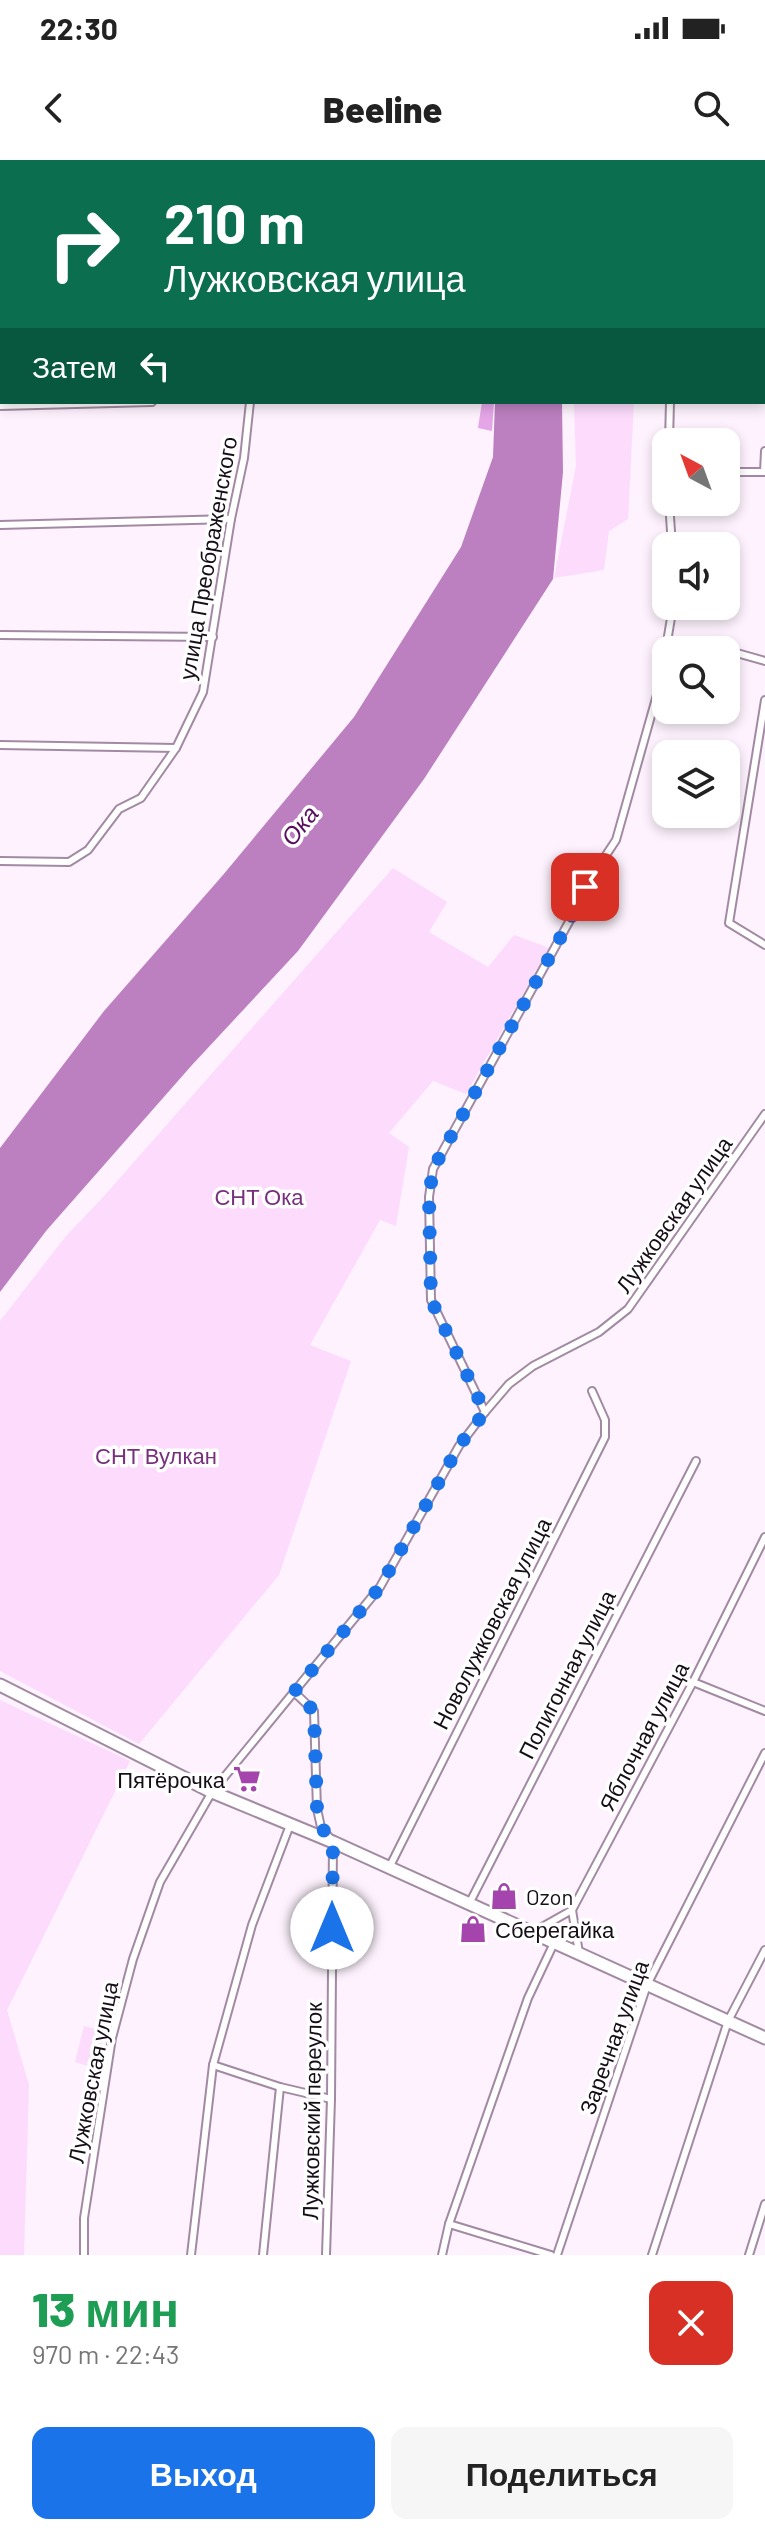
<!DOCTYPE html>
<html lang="ru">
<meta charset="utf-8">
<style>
body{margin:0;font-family:Barlow,sans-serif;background:#f6f6f6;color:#222;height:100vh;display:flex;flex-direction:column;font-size:30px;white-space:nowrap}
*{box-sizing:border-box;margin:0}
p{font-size:26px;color:#767676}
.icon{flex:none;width:44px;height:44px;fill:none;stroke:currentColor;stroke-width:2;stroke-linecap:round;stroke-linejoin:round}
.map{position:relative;height:2095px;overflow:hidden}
.details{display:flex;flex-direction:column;background:#fff;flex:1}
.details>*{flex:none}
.guide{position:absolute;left:0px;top:0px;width:766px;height:244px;box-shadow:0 4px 12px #0003;background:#0b6e4f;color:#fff;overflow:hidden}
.needle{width:52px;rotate:319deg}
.controls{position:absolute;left:652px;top:268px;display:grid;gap:16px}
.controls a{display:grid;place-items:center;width:88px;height:88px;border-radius:16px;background:#fff;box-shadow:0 4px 12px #0003;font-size:40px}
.pin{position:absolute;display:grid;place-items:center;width:68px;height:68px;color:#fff;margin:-34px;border-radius:16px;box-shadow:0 4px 12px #0006}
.me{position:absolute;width:88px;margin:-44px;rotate:0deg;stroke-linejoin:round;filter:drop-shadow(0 0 6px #0008)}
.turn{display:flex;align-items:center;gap:28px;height:168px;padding:0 32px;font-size:36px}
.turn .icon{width:104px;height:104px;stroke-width:2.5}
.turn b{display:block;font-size:56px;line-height:68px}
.then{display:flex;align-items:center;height:76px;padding:0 32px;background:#0003;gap:16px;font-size:30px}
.round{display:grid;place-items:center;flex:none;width:84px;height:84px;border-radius:16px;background:#f6f6f6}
.overview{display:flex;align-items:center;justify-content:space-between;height:136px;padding:0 32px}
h1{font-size:48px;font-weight:800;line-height:60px;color:#1e9e55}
.action{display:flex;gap:16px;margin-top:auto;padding:16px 32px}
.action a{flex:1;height:92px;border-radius:16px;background:#1a73e8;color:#fff;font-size:32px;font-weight:800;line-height:92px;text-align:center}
.action a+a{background:#f6f6f6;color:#222}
.status{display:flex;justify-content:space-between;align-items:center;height:56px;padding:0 40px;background:#fff;direction:ltr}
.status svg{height:22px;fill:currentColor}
header{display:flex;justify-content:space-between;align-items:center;height:104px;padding:0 32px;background:#fff;font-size:36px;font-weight:800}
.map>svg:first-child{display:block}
</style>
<div class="status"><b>22:30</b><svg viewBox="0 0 49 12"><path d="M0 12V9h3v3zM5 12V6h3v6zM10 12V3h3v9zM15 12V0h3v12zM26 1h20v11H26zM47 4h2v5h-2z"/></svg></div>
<header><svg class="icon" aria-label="back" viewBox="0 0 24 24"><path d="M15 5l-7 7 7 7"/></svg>Beeline<svg class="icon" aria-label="search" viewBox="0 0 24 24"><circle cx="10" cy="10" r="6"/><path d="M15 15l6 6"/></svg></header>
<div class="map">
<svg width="765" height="2095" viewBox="0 0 765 2095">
<rect width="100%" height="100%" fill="#fdf2fd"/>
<g fill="#fcdbfd">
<polygon points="574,242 634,242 628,359 609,371 604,410 554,418 576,306"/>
<polygon points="393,708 447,742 429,772 488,807 514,775 549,788 466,934 433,921 389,973 409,987 396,1066 380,1060 310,1185 351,1201 279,1415 139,1584 0,1511 0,1161 66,1076 104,1036"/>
<polygon points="0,1540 130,1601 7,1850 29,1925 24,2095 0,2095"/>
<polygon points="84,1866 105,1871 95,1908 75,1902"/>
</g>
<polygon fill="#e5a6e8" points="482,242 494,242 492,271 478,268"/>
<polygon fill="#bc80c0" points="495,242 562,242 563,312 553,419 424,619 298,791 192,905 46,1071 0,1132 0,988 104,851 223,715 354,557 461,387 493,297"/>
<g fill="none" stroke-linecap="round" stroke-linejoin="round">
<g stroke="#a28aa3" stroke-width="10">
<g id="street">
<polyline points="176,0 178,2"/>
<polyline points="117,2 121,0"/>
<polyline points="714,2 715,0"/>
<polyline points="0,61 2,60"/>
<polyline points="0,198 2,197"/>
<polyline points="0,246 152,242"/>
<polyline points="669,282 670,242"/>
<polyline points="726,312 765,312"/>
<polyline points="764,312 765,291"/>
<polyline points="669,342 672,386"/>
<polyline points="0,365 231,359"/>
<polyline points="0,475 213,477"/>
<polyline points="667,483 709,486 725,490"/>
<polyline points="726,490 765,501"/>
<polyline points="765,540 729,763 765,785"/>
<polyline points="0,585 176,588"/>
<polyline points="0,701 69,702 88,690 119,649 141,638 176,588 203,532 231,359 244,298 250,242"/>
<polyline points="485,1252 431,1140 429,1037 433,1009 570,760 585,727 616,680 660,524 673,446"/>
<polyline points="693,1522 765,1551"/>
<polyline points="294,1532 314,1551 317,1649 321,1667 333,1682 331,1939 326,2095"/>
<polyline points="389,1708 605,1277 605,1260 592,1231"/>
<polyline points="469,1744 696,1301"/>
<polyline points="572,1750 579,1793"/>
<polyline points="533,1772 572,1750 693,1522 765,1377"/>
<polyline points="213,1905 280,1927 331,1939"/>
<polyline points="449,2064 551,2095"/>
<polyline points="84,2095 84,2058 112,1878 133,1799 160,1722 212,1632 380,1427 459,1286 485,1252 509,1224 533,1206 599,1172 628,1149 765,954"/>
<polyline points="191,2095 213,1905 252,1765 290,1665"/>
<polyline points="263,2095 280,1927"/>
<polyline points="442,2095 449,2064 528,1838 554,1783"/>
<polyline points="557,2095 647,1825 765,1593"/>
<polyline points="652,2095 728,1861 765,1790"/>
<polyline points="749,2095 765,2044"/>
</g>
</g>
<g stroke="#a28aa3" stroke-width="15">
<polyline id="highway" points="0,1525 212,1632 333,1682 765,1878"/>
</g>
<use href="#street" stroke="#fff" stroke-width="6"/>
<use href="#highway" stroke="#fff" stroke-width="11"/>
</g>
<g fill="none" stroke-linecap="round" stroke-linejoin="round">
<polyline stroke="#1a73e8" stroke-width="14" stroke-dasharray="0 25.2" points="332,1768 333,1682 321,1667 317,1649 314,1551 294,1532 380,1427 459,1286 485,1252 431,1140 429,1037 433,1009 570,760 585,727"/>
</g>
<defs>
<g id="supermarket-bare" transform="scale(2.16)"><path d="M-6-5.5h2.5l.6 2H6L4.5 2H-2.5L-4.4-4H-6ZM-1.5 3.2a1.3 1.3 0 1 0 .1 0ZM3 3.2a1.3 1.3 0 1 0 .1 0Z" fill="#a444ac" stroke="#fff" stroke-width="2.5" paint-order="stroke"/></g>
<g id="shop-bare" transform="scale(2.16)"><path d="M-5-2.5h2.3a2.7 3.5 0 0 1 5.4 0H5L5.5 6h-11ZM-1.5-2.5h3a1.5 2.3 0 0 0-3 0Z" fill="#a444ac" stroke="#fff" stroke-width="2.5" paint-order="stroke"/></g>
</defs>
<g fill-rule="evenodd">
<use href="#supermarket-bare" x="247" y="1619"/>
<use href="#shop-bare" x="504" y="1736"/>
<use href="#shop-bare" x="473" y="1769"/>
</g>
<g text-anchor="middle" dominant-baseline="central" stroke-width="7" stroke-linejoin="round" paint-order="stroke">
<g font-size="22" fill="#160e17" stroke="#fff">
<text transform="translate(207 398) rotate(-80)">улица Преображенского</text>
<text transform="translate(673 1054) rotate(-55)">Лужковская улица</text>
<text transform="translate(491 1463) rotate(-63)">Новолужковская улица</text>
<text transform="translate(566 1514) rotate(-63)">Полигонная улица</text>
<text transform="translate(643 1576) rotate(-62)">Яблочная улица</text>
<text transform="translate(613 1877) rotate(-70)">Заречная улица</text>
<text transform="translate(92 1912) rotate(-79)">Лужковская улица</text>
<text transform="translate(311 1951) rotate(-89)">Лужковский переулок</text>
</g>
<g font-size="22" fill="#782f7e" stroke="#fff">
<text x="259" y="1036">СНТ Ока</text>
<text x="156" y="1295">СНТ Вулкан</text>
</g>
<g font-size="22" fill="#160e17" stroke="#fff" text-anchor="start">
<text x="225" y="1619" text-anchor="end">Пятёрочка</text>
<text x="526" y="1736">Ozon</text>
<text x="495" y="1769">Сберегайка</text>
</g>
<g font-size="24" font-style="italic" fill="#580c5e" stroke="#fff">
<text transform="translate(299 665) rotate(-51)">Ока</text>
</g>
</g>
</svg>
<div class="controls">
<a><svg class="needle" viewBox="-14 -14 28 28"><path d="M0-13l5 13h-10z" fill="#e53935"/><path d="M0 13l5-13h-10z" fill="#767676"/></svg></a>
<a><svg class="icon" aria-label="sound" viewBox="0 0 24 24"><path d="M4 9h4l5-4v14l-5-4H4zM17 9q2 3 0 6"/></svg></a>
<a><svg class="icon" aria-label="search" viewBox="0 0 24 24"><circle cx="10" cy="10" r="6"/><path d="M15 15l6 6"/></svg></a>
<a><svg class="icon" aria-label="layers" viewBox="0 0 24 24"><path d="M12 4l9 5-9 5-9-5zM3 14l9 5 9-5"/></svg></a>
</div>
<div class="pin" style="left:585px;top:727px;background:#d93025"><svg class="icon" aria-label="arrive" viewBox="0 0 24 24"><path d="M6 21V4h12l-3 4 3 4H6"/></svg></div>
<svg class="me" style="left:332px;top:1768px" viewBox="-20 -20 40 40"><circle r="19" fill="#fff"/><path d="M0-13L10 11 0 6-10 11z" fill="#1a73e8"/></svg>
<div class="guide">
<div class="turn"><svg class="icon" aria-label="right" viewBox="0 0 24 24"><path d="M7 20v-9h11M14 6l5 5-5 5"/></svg><div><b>210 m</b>Лужковская улица</div></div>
<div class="then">Затем<svg class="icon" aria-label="left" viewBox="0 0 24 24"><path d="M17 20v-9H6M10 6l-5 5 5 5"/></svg></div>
</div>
</div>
<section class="details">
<div class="overview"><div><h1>13 мин</h1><p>970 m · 22:43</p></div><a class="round" style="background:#d93025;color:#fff"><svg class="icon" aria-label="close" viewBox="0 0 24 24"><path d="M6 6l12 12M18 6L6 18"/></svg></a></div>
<div class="action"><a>Выход</a><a>Поделиться</a></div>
</section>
